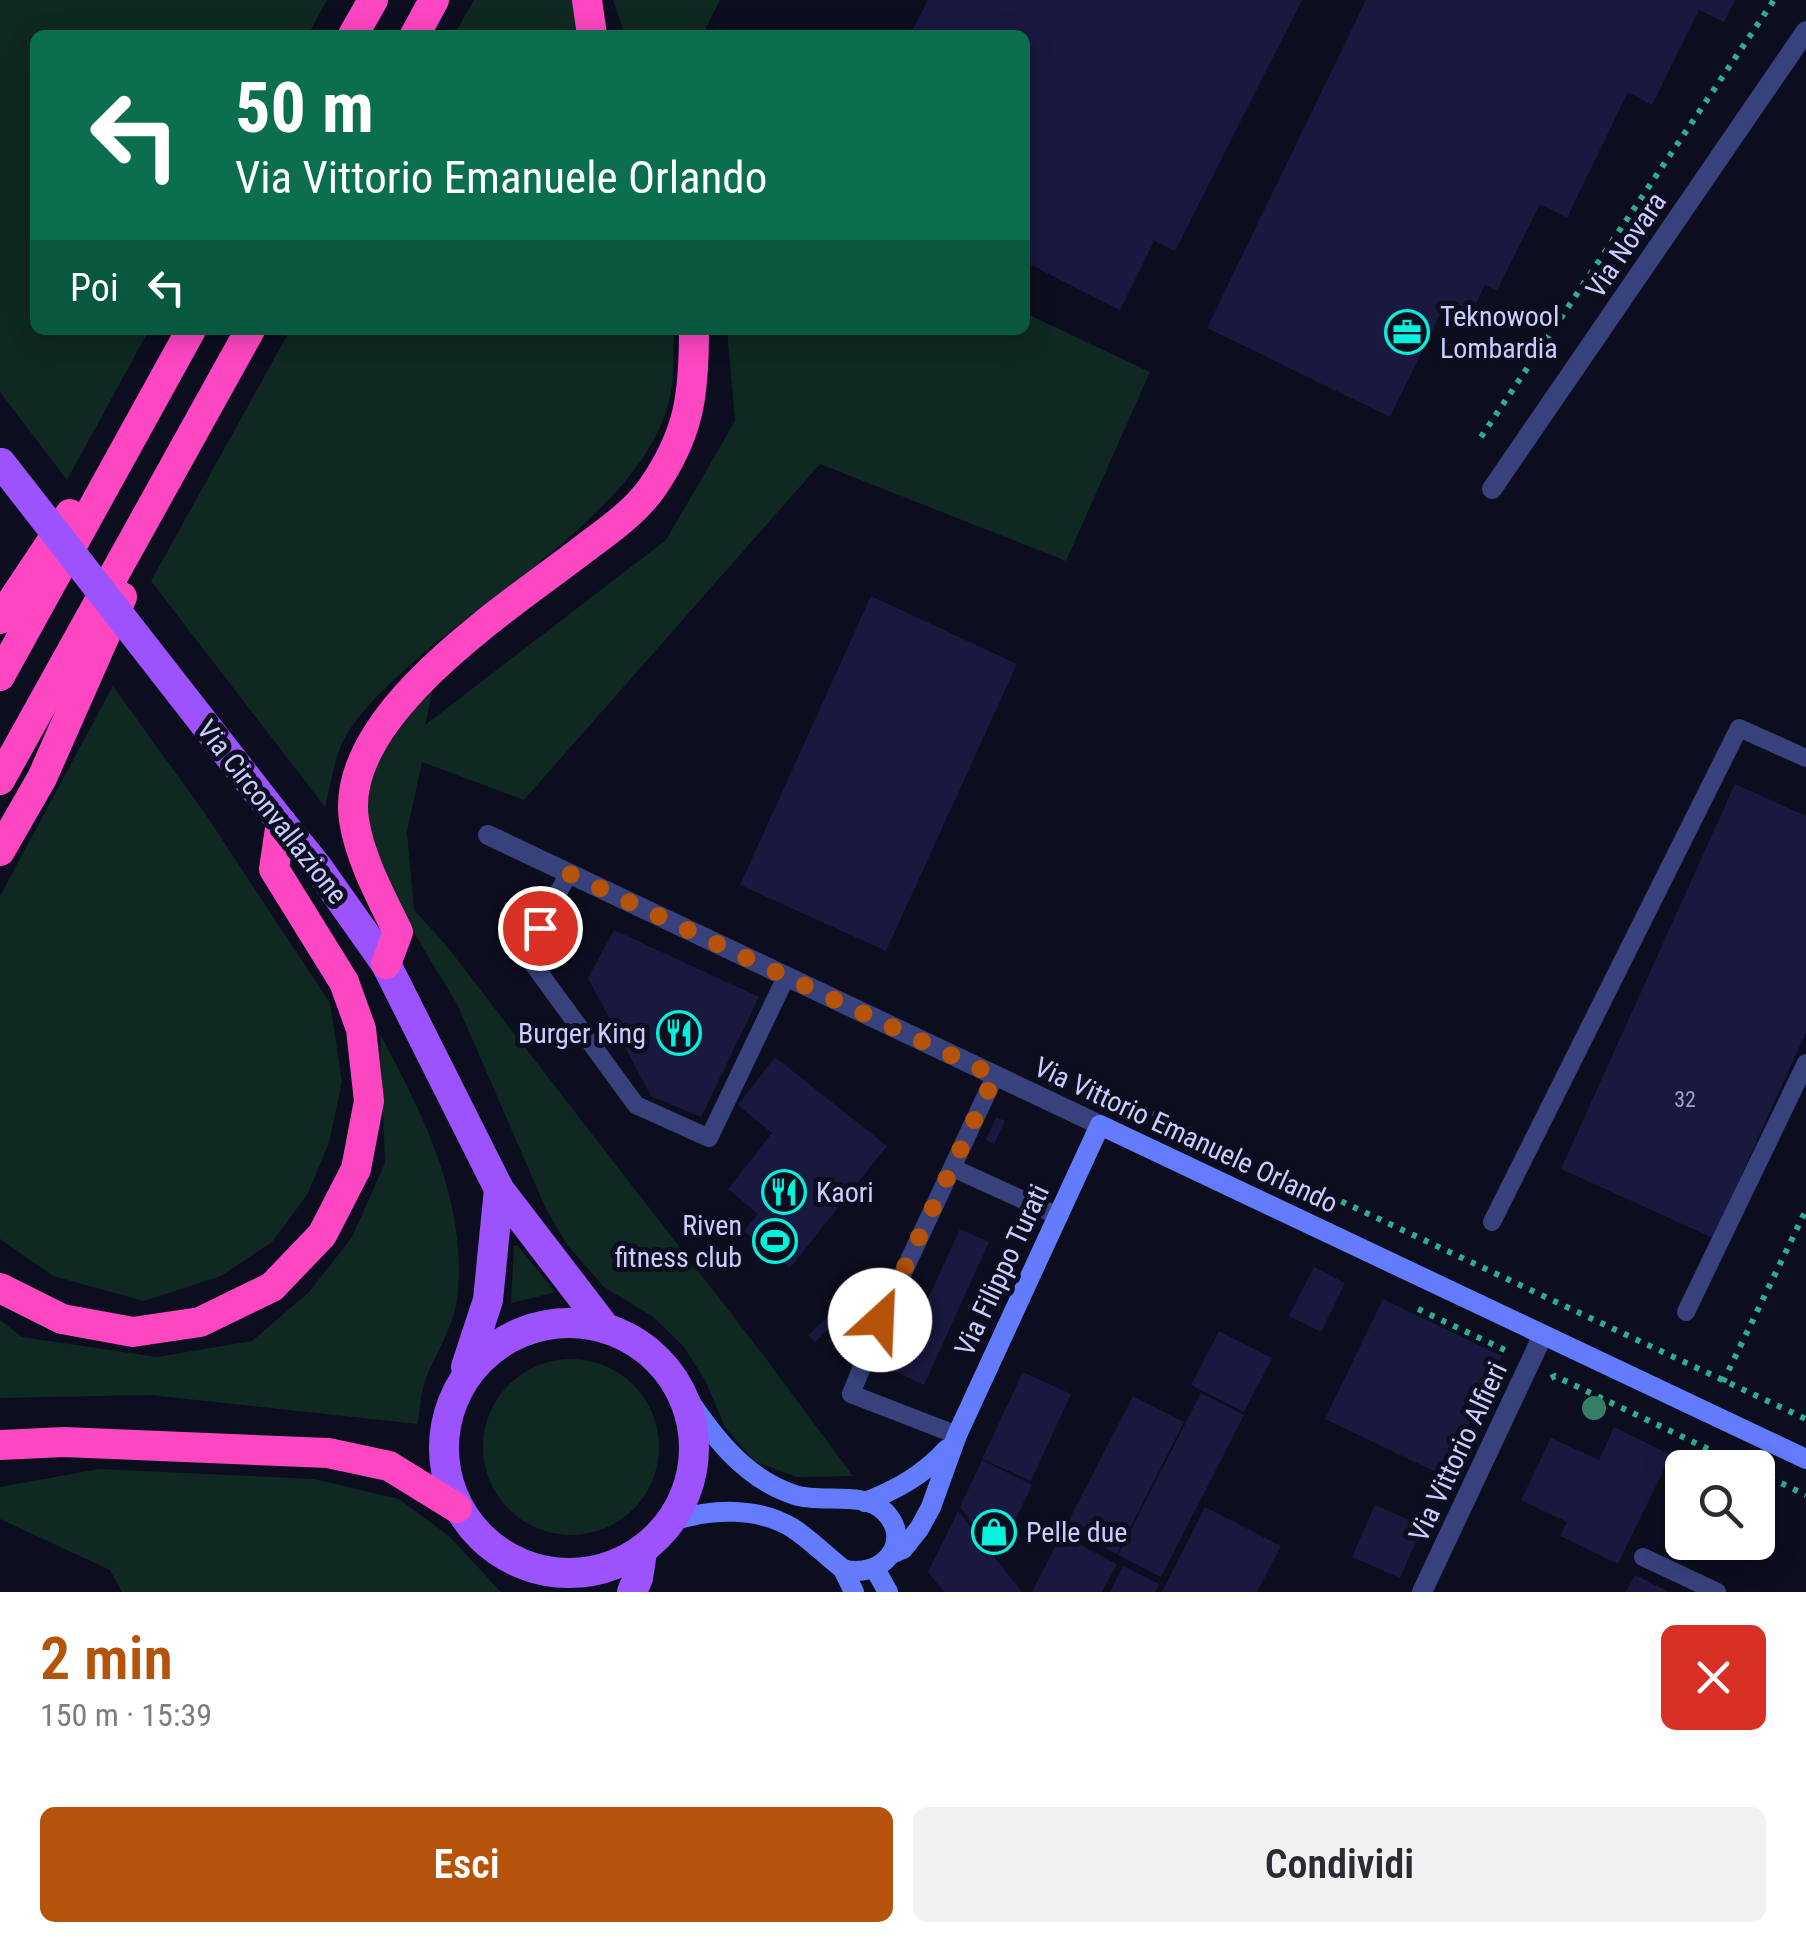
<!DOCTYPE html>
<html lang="it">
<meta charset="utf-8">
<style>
body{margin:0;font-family:"Roboto Condensed",sans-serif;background:#f2f2f3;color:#2b2b33;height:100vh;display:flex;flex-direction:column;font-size:38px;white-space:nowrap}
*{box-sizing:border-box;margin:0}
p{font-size:32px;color:#7c7c81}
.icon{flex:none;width:55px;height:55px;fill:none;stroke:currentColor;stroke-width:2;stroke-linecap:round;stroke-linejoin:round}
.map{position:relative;height:1592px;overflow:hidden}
.side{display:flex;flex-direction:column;background:#fff;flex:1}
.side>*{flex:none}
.hud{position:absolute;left:30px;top:30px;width:1000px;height:305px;border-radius:15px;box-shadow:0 5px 25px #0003;background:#0b6e4f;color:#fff;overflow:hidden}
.tools{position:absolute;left:1665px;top:1450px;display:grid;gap:20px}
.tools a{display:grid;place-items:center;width:110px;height:110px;border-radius:15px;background:#fff;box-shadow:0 5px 25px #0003;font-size:50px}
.pin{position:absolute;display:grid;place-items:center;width:85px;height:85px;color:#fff;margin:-42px;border:5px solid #fff;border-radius:50%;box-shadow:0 2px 10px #0007}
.me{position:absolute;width:110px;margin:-55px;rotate:25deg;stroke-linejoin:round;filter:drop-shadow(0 0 8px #0008)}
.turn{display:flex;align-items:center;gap:35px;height:210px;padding:0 40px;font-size:45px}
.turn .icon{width:130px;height:130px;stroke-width:2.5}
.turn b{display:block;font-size:70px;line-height:85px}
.then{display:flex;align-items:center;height:95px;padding:0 40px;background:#0003;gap:20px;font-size:38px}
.round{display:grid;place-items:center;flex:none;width:105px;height:105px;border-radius:15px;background:#f2f2f3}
.headline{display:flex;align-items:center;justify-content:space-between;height:170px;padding:0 40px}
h1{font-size:60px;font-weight:600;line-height:75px;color:#b45309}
.button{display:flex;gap:20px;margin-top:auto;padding:20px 40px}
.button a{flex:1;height:115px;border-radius:15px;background:#b45309;color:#fff;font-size:40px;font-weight:600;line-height:115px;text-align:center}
.button a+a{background:#f2f2f3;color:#2b2b33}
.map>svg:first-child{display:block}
</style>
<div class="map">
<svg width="1806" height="1592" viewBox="0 0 1806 1592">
<rect width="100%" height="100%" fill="#0c0d1e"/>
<g fill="#0f2822">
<polygon points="0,0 327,0 308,35 35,35 35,330 149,330 67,480 0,392"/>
<polygon points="474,0 572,0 578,35 454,35"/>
<polygon points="613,0 720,0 706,28 708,35 625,35"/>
<polygon points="1025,313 1150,372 1066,561 820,464 524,800 422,762 407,832 414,910 445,944 767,1360 853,1476 797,1477 754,1461 725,1427 705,1380 684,1347 652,1316 604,1287 568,1246 546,1209 457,1004 386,887 365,825 373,766 435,680 425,725 666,540 735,421 727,330 1025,330"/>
<path d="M290,330h383l1,8c-1,17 0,36 -3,53 -18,112 -183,201 -263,276 -24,22 -55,50 -68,81 -7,18 -10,40 -15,59l-174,-226z"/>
<polygon points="113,686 206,815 330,1003 342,1082 329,1143 307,1195 272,1242 221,1276 144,1301 53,1276 0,1239 0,896"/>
<path d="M380,1034c42,78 86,165 78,257 -2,32 -20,58 -32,87 -5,14 -6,31 -8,46l-268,-29 -150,3v-78l22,17 135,20 95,-16 57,-49 43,-55 33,-74z"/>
<polygon points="517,1245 554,1290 553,1293 511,1303 514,1246"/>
<circle cx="571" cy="1447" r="88"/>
<polygon points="99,1469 314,1479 399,1499 449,1536 501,1592 122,1592 110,1570 0,1519 0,1487"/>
</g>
<g fill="#19183f">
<polygon points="928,0 1302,0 1175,251 1154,241 1120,310 1025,262 1025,35 910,35"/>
<polygon points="1366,0 1735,0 1724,22 1699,10 1652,105 1628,92 1567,218 1540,204 1497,291 1485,285 1472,312 1447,300 1390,417 1207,328"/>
<polygon points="871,596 1017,664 886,951 740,885"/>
<polygon points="1735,784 1806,816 1806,1032 1713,1238 1561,1169"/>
<polygon points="614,930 759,997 701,1117 651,1096 588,978"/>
<polygon points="775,1057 887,1146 790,1268 744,1231 758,1214 728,1189 772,1133 738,1105"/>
<polygon points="996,1117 1005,1121 994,1144 986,1140"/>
<polygon points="960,1229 989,1242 924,1385 892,1370 906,1339 909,1340"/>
<polygon points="1314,1267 1345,1283 1321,1332 1289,1316"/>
<polygon points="1383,1299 1502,1356 1444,1476 1325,1419"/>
<polygon points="827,1318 833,1325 815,1342 808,1335"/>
<polygon points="1219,1331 1272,1358 1244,1412 1191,1385"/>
<polygon points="1023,1372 1071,1394 1031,1481 982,1459"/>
<polygon points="1201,1393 1244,1415 1161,1577 1118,1555"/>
<polygon points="1133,1396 1184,1422 1117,1554 1065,1528"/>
<polygon points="1614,1427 1671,1455 1618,1564 1560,1536 1567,1522 1521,1500 1551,1438 1599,1460"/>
<polygon points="982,1460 1032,1485 998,1556 960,1507"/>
<polygon points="1375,1505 1423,1526 1400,1578 1352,1557"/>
<polygon points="1205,1507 1281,1546 1257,1592 1162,1592"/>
<polygon points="958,1511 1022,1592 944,1592 928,1572"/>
<polygon points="1061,1535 1117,1564 1102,1592 1032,1592"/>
<polygon points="1123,1566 1159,1584 1155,1592 1110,1592"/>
<polygon points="1635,1575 1669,1592 1626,1592"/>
</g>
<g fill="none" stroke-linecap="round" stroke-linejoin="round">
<g stroke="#2eae8d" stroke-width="6" stroke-dasharray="5 8" stroke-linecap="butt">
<polyline points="1481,437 1774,0"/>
<polyline points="1089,1096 1093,1085 1806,1419"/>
<polyline points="1418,1309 1507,1351 1507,1355"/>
<polyline points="1551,1378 1555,1376 1748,1468"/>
<polyline points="1723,1382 1806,1210"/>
<polyline points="1758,1472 1806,1495"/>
</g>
<g stroke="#37427d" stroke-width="18">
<polyline points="569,873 525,953 636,1105 709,1138 786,977"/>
<polyline points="953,1168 1056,1215"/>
<polyline points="1492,1222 1739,728 1806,758"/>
<polyline points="1686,1312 1806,1063"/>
<polyline points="957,1435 851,1394 881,1320 995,1076"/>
<polyline points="1643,1557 1717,1592"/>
</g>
<g stroke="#37427d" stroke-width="20">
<polyline points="1492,489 1806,31"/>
<polyline points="488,835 1100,1125"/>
<polyline points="1422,1592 1543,1335"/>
</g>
<g stroke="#627cfd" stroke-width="20">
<path d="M865,1502c33,-13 58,-27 82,-53"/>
<path d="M672,1521c39,-12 86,-15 122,8 18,12 32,27 49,40 37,11 72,-26 42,-57 -22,-22 -63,-8 -90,-17 -55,-18 -85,-64 -116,-109"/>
<polyline points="891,1554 903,1549 919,1529 931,1507 957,1435 1100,1125 1806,1459"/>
<polyline points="843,1569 854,1592"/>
<polyline points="875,1569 888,1592"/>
</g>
<g stroke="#9c52fd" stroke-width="30">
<polyline points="281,822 316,865 386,964 499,1189 604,1326"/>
<circle cx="569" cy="1448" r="125"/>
<polyline points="466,1367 488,1300 499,1189"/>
<polyline points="632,1592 638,1578 642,1552"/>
</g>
<g stroke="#fd46c2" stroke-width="30">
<polyline points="587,0 592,35"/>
<polyline points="353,35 373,0"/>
<polyline points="415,35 434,0"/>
<polyline points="0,619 70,514"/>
<polyline points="0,676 191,330"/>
<polyline points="0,780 250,330"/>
<polyline points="0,851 42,778 122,597"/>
<path d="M386,964l12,-32c-17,-35 -38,-73 -44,-112 -16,-106 158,-215 231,-272 23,-17 51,-37 67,-60 38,-55 42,-94 42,-158"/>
<polyline points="0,1288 62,1319 133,1332 200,1322 272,1287 322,1235 356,1169 369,1101 361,1029 344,982 274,869 281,822"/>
<polyline points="0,1445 64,1442 328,1453 389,1466 457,1508"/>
</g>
<polyline stroke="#9c52fd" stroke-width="30" points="1,463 281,822"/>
</g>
<circle fill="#357f66" cx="1594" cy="1408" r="12"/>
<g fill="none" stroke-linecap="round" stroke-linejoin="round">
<polyline stroke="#b45309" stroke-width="18" stroke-dasharray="0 32.4" points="540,928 568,873 995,1076 880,1320"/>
</g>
<defs>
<g id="office-ring" transform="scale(2.25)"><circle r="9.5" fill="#0c0d1e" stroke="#02f2db" stroke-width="1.5"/><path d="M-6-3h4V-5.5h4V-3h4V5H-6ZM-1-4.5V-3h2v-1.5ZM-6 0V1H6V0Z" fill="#02f2db"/></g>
<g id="restaurant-ring" transform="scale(2.25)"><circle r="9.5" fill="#0c0d1e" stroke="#02f2db" stroke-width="1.5"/><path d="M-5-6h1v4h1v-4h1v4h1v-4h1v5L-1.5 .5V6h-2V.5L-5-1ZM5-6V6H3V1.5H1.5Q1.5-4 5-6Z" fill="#02f2db"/></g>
<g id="stadium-ring" transform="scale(2.25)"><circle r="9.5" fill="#0c0d1e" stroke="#02f2db" stroke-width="1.5"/><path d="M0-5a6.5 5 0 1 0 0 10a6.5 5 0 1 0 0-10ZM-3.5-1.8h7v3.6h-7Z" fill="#02f2db"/></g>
<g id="shop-ring" transform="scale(2.25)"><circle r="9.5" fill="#0c0d1e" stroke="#02f2db" stroke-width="1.5"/><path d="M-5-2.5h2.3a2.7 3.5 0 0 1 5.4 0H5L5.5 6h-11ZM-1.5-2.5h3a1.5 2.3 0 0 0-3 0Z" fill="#02f2db"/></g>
</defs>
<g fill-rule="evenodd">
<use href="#office-ring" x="1407" y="332"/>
<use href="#restaurant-ring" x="679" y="1033"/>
<use href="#restaurant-ring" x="784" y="1192"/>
<use href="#stadium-ring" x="775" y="1241"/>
<use href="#shop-ring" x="994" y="1532"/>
</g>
<g text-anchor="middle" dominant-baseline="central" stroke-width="10" stroke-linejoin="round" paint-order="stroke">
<g font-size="22" fill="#9ea0ce">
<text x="1685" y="1099">32</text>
</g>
<g font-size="28" fill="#cacefe" stroke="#0c0d1e">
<text transform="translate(1626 245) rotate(-56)">Via Novara</text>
<text transform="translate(272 812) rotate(52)">Via Circonvallazione</text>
<text transform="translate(1186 1135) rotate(25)">Via Vittorio Emanuele Orlando</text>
<text transform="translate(1002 1270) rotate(-65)">Via Filippo Turati</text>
<text transform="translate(1458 1452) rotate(-65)">Via Vittorio Alfieri</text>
</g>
<g font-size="28" fill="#cacefe" stroke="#0c0d1e" text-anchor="start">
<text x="1440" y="316">Teknowool<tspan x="1440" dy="32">Lombardia</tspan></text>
<text x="646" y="1033" text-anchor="end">Burger King</text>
<text x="816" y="1192">Kaori</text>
<text x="742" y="1225" text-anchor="end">Riven<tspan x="742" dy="32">fitness club</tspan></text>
<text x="1026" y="1532">Pelle due</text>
</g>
</g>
</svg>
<div class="tools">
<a><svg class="icon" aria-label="search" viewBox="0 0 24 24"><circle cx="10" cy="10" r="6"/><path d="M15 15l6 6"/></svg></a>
</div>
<div class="pin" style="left:540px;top:928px;background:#d93025"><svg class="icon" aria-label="arrive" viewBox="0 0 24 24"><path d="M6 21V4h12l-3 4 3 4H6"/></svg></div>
<svg class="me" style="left:880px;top:1320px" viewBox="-20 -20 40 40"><circle r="19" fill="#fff"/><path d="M0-13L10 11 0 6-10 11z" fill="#b45309"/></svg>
<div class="hud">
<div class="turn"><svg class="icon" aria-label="left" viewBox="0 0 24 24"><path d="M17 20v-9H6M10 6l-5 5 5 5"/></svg><div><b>50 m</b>Via Vittorio Emanuele Orlando</div></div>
<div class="then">Poi<svg class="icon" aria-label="left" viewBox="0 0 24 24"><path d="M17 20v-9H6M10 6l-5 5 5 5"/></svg></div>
</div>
</div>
<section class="side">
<div class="headline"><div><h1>2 min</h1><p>150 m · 15:39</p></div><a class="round" style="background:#d93025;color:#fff"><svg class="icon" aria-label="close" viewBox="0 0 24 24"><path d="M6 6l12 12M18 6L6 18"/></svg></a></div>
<div class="button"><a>Esci</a><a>Condividi</a></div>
</section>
